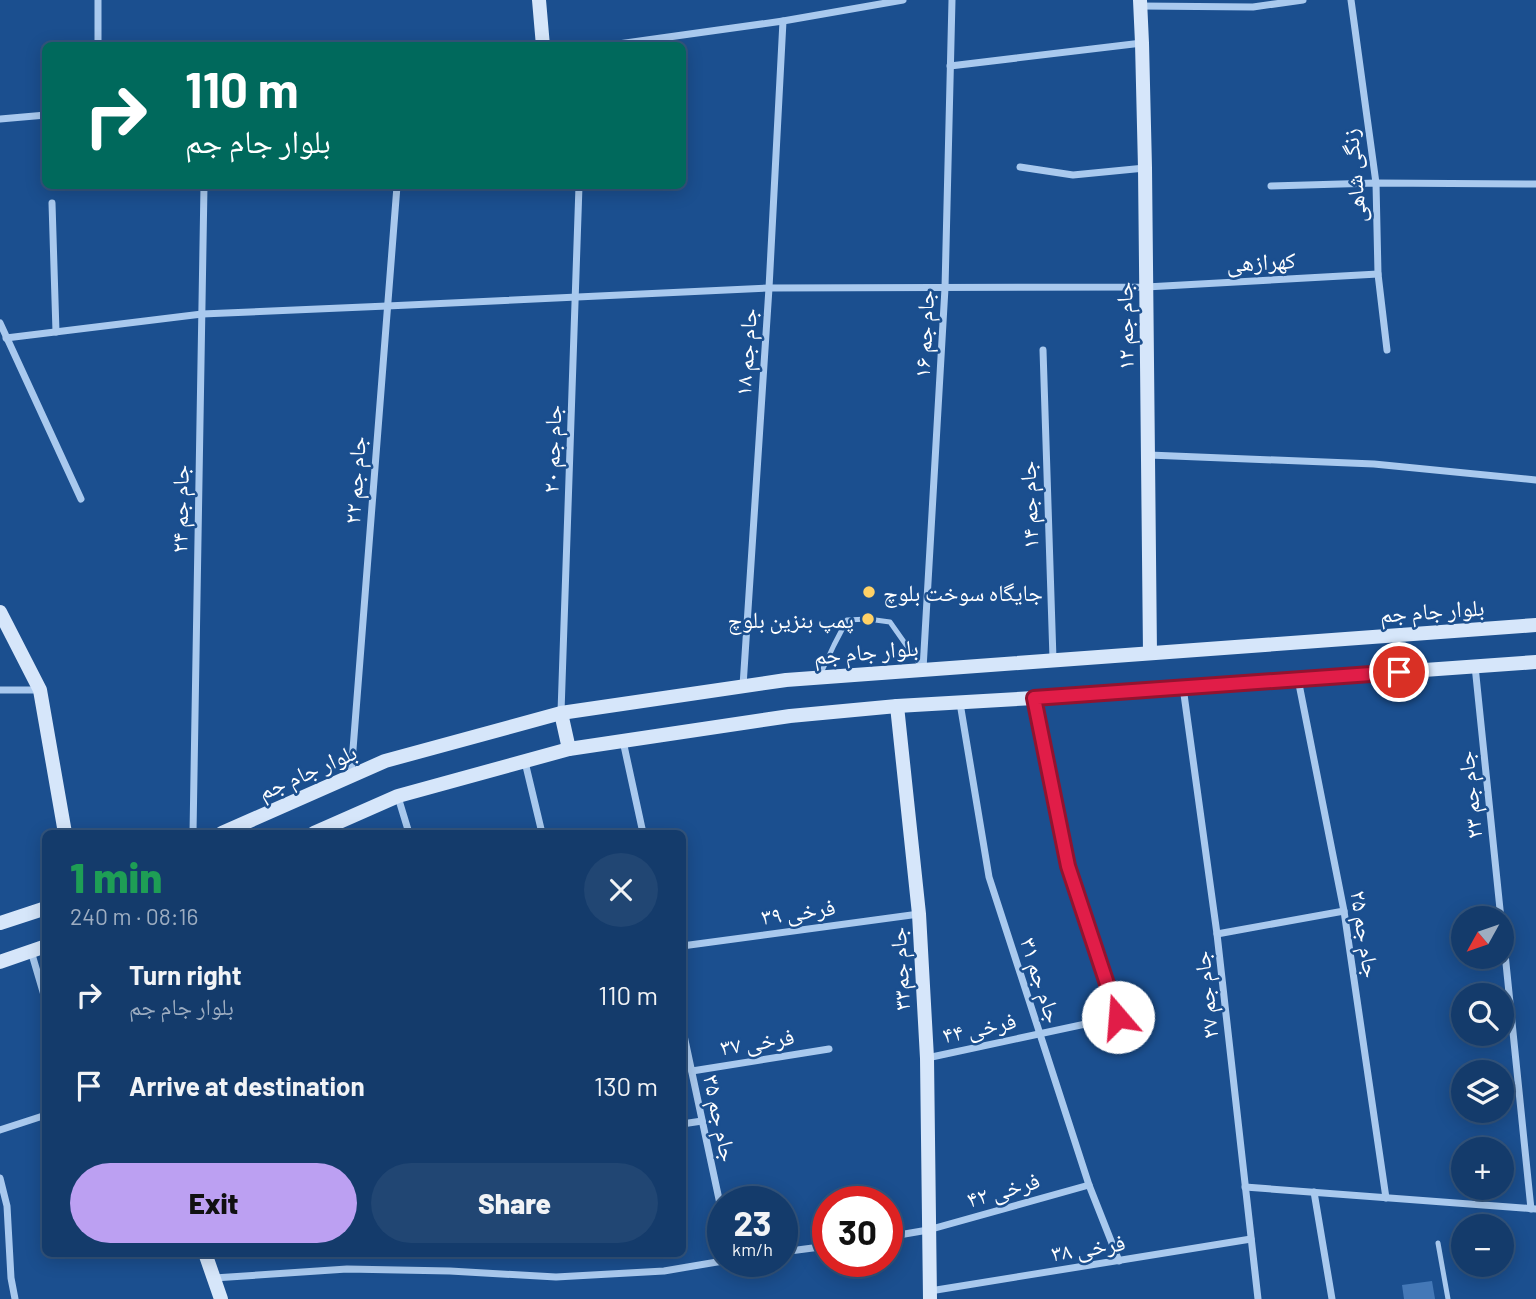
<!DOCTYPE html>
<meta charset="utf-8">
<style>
body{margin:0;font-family:Barlow,"Noto Naskh Arabic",sans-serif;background:#214673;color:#f1f3f6;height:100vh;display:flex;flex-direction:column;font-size:26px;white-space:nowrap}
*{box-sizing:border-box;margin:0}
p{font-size:23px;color:#9dadc1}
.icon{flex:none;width:38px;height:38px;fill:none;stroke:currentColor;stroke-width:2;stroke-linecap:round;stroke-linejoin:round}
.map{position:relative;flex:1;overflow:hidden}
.panel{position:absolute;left:42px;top:830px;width:644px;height:427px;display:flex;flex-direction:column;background:#143b6b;border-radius:10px;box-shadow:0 4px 18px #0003,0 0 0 2px #33557e}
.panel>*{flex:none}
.banner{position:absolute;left:42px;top:42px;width:644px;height:147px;border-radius:10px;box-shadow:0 4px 18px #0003,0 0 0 2px #33557e;background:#00695c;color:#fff;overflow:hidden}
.needle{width:46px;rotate:230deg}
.buttons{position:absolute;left:1451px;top:906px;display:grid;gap:14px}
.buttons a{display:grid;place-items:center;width:63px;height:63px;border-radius:50%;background:#143b6b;box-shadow:0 4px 18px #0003,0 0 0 2px #33557e;font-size:35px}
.speed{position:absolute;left:707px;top:1186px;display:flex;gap:14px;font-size:35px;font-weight:700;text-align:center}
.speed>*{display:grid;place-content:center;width:91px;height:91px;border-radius:50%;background:#143b6b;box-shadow:0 4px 18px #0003,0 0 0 2px #33557e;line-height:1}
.speed small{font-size:18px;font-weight:400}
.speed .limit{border:10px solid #d22;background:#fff;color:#111}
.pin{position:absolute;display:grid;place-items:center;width:60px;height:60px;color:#fff;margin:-30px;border:4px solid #fff;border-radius:50%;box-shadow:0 2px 7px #0007}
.me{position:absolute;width:77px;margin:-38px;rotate:342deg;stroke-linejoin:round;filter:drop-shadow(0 0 5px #0008)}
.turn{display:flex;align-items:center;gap:24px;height:147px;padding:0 28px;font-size:32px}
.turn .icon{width:91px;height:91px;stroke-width:2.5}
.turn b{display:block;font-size:49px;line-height:60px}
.round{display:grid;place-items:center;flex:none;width:74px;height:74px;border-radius:37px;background:#214673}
.head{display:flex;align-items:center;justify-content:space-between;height:119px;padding:0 28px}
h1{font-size:42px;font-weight:800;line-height:52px;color:#1e9e55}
.action{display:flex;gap:14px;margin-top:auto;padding:14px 28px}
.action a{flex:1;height:80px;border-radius:42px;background:#bca0f2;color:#111;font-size:28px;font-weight:800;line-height:80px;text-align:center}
.action a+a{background:#214673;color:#f1f3f6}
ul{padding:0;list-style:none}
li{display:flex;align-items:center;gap:21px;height:91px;padding:0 28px}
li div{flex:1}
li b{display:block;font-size:26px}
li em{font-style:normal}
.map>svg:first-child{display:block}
</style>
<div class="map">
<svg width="1536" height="1299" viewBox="0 0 1536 1299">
<rect width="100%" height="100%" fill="#1b4f8f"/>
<polygon fill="#4478b7" points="1432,1281 1435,1299 1404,1299 1402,1285"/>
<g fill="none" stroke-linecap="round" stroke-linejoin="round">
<g stroke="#a9c9ee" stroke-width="5">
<polyline points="820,675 834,645 847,620 868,619 890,622 923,669"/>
<polyline points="1438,1243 1448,1299"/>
</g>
<g stroke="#a9c9ee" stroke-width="7">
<polyline points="98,0 98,46"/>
<polyline points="1351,0 1376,183 1378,274 1387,350"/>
<polyline points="1141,6 1253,7 1303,0"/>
<polyline points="604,46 783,21 903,0"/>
<polyline points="950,66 1142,43"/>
<polyline points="0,119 46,115"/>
<polyline points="1020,167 1073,175 1145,168"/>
<polyline points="1271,186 1376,183 1536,184"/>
<polyline points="52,203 56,332"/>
<polyline points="0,323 81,499"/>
<polyline points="6,338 202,314 387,306 769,288 1146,287 1378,274"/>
<polyline points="1043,350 1053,659"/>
<polyline points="1149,455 1374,464 1536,480"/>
<polyline points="1475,666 1501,919"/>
<polyline points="923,669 945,288 952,0"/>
<polyline points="1298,679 1344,911 1386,1198"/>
<polyline points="743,686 769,288 783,21"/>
<polyline points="1183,687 1217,934 1258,1299"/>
<polyline points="0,690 40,690"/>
<polyline points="960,703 989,877 1089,1185 1119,1261"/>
<polyline points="561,712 579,186"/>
<polyline points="623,741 643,833"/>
<polyline points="525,762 542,833"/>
<polyline points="351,775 397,186"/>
<polyline points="398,797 409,833"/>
<polyline points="193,833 204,186"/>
<polyline points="1502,924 1531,1209"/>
<polyline points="1217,934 1344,911"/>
<polyline points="682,946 919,914"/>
<polyline points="31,951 46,1002"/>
<polyline points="682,1026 723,1218"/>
<polyline points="927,1058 1118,1017 1068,866 1034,698"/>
<polyline points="692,1071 829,1049"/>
<polyline points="682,1124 702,1121"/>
<polyline points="0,1130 46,1115"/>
<polyline points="0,1178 7,1206 11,1278 15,1299"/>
<polyline points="1245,1187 1536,1209"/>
<polyline points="1314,1192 1332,1299"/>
<polyline points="887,1237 928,1230 1089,1185"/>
<polyline points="782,1252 828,1246"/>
<polyline points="214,1278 347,1269 450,1271 556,1277 664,1271 723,1261"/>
<polyline points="930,1291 1251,1239"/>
</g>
<g stroke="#d6e6fa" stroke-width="14">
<polyline points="539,0 543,46"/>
<polyline points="1140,0 1142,43 1145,168 1150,653"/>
<polyline points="0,612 40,690 65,833"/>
<polyline points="897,706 919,914 927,1058 930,1299"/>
<polyline points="561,713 569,749"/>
<polyline points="222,833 385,761 561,713 786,680 1536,625"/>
<polyline points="314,833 398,796 569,749 790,716 897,706 1034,698 1536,662"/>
<polyline points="0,923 46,908"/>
<polyline points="0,962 46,946"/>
<polyline points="205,1253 221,1299"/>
</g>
</g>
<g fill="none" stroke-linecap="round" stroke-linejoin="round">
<g stroke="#92132f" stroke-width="18">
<polyline id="route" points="1118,1017 1068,866 1034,698 1399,672"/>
</g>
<use href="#route" stroke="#e11d48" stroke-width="12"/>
</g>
<g fill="#ffd166" stroke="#1b4f8f" stroke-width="2.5">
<circle cx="869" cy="592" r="7"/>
<circle cx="868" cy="619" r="7"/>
</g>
<g text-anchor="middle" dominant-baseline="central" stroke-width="5" stroke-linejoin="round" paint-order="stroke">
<g font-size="23" fill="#fff" stroke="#1b4f8f">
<text transform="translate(1353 176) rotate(-95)">زنگی شاهی</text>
<text transform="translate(1261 261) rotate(-3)">کهرازهی</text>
<text transform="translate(1124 326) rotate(-91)">جام جم ۱۲</text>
<text transform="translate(923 334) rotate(-87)">جام جم ۱۶</text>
<text transform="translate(745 352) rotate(-86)">جام جم ۱۸</text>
<text transform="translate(551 449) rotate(-88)">جام جم ۲۰</text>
<text transform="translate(354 480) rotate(-86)">جام جم ۲۲</text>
<text transform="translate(1028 505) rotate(-92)">جام جم ۱۴</text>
<text transform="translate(179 509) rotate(-89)">جام جم ۲۴</text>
<text transform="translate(1432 610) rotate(-4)">بلوار جام جم</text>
<text transform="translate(866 651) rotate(-5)">بلوار جام جم</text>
<text transform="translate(307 771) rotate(-24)">بلوار جام جم</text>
<text transform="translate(1469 795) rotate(-96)">جام جم ۲۳</text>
<text transform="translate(798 911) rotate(-8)">فرخی ۳۹</text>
<text transform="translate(1366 934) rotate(81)">جام جم ۲۵</text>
<text transform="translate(899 969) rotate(-93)">جام جم۳۳</text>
<text transform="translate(1042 980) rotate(72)">جام جم ۳۱</text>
<text transform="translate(1205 995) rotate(-96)">جام جم ۲۷</text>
<text transform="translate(979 1027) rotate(-12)">فرخی ۴۴</text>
<text transform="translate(757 1041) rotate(-9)">فرخی ۳۷</text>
<text transform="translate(721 1118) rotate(78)">جام جم ۳۵</text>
<text transform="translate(1003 1189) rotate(-16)">فرخی ۴۲</text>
<text transform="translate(1088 1247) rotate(-9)">فرخی ۳۸</text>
</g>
<g font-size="23" fill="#fff" stroke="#1b4f8f" text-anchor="start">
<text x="883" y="592">جایگاه سوخت بلوچ</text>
<text x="854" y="619" text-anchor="end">پمپ بنزین بلوچ</text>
</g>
</g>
</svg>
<div class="buttons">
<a><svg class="needle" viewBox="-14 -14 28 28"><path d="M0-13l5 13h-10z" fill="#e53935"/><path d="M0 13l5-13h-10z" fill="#9dadc1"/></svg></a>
<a><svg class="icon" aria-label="search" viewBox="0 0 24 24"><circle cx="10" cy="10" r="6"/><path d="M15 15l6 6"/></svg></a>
<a><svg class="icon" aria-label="layers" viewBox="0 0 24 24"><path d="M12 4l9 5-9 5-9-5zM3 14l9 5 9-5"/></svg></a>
<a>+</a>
<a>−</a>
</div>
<div class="speed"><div>23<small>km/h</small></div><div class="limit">30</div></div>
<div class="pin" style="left:1399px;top:672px;background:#d93025"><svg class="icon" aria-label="arrive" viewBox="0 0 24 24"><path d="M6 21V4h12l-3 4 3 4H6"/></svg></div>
<svg class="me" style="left:1118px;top:1017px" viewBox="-20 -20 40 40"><circle r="19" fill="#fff"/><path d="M0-13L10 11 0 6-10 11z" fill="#e11d48"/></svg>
<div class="banner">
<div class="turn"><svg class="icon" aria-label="right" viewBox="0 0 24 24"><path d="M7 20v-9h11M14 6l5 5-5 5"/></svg><div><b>110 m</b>بلوار جام جم</div></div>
</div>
<section class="panel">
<div class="head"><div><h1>1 min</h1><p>240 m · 08:16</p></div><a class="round"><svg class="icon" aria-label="close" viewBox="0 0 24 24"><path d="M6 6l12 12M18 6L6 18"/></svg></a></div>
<ul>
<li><svg class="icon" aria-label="right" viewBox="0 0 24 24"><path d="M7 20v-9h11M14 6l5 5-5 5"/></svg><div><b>Turn right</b><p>بلوار جام جم</p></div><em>110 m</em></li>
<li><svg class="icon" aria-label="arrive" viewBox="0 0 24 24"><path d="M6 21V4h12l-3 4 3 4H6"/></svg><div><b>Arrive at destination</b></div><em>130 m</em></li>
</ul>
<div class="action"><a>Exit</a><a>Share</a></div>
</section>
</div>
